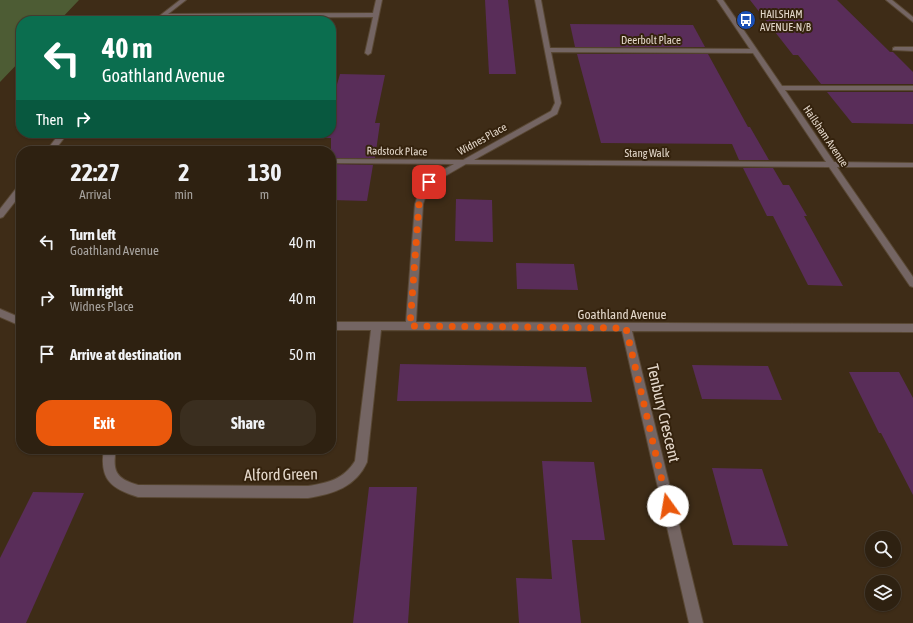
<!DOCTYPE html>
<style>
body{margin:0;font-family:"Asap Condensed",sans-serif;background:#3a2e1f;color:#f1f3f6;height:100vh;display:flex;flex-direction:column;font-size:15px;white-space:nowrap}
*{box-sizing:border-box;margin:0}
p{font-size:13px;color:#a7a39f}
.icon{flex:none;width:22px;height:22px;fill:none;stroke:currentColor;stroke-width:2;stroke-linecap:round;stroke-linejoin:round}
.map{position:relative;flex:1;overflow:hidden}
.sheet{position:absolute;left:16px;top:146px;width:320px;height:308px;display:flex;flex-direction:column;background:#2e2111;border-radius:16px;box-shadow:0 1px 3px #0004,0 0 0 1px #493e31}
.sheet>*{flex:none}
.top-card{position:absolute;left:16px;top:16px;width:320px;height:122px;border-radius:16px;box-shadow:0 1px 3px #0004,0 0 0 1px #493e31;background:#0b6e4f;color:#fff;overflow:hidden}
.tools{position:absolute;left:865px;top:531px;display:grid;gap:8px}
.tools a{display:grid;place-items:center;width:36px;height:36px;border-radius:50%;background:#2e2111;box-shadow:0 1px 3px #0004,0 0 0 1px #493e31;font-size:20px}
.pin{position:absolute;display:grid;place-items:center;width:34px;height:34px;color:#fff;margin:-17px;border-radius:8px;box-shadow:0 2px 6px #0006}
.me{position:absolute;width:44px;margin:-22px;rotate:347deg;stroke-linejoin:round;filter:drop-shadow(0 0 3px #0008)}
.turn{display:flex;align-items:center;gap:14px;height:84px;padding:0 20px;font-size:18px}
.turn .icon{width:52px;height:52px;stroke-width:2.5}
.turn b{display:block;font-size:28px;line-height:34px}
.then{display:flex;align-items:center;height:38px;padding:0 20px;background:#0003;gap:8px;font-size:15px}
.eta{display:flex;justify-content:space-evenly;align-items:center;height:68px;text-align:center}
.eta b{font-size:24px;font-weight:700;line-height:28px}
.button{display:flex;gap:8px;margin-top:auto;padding:8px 20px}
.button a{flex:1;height:46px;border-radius:16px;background:#ea580c;color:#fff;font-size:16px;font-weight:700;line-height:46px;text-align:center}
.button a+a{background:#3a2e1f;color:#f1f3f6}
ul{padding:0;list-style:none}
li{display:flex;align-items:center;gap:12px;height:56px;padding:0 20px}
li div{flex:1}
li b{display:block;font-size:15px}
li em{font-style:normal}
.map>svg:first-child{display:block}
</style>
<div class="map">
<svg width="913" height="623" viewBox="0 0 913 623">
<rect width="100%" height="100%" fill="#3e2c17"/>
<polygon fill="#4d5c34" points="0,0 79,0 59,21 21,21 21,60 0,82"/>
<g fill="#592d59">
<polygon points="485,0 508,0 516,74 489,74"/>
<polygon points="750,0 837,0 890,52 893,52 913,72 913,84 821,84 798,55 793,55"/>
<polygon points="570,24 693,25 705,47 575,47"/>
<polygon points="577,54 708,54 748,127 750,127 769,160 739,160 732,144 601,143"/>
<polygon points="340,74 385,75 375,123 380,123 375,158 331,158 331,138 321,138 323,133 331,133 331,105"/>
<polygon points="827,92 913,92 913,124 852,123"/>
<polygon points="331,164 373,165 367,201 331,200"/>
<polygon points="743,168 773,168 783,185 789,185 807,216 804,216 843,286 808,285 773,216 767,216"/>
<polygon points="456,199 492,200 493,242 455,241"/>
<polygon points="516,263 574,264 578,290 517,289"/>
<polygon points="400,364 586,367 592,402 397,401"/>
<polygon points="692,365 768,366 782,400 702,399"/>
<polygon points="849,372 899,372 913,398 913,495 881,433 879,433"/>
<polygon points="542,461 594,462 605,540 572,540 581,623 519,623 516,578 552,579"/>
<polygon points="712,468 762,469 788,546 733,545"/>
<polygon points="369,487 417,487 408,623 353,623"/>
<polygon points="33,492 84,493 26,623 0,623 0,558"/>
</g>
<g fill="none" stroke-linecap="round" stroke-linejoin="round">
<g stroke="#594834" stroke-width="2">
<g id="minor">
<polygon points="180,0 186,0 168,14 373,13 376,0 382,0 371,53 368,55 365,53 373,17 164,18 160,21 153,21"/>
<path d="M535,0h6l9,48 200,1 -33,-49h6l59,86h131v4h-128l49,72 79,1v4h-76l76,110v10l-3,-1 -81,-119 -363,-3 -26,15 -12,10 -5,15 -7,118 497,2v8l-281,-1 71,292h-14l-67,-292 -241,-1 -14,132c-11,25 -34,32 -59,36l-170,-1c-27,-8 -39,-18 -34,-48h12c-4,22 0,30 22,36l170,1c20,-3 36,-7 47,-25l16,-131h-40v-8h75l9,-118 6,-18 13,-11 20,-11 -123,-1v-4l132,1 88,-49 4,-8zM551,52l202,1 73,109 -352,-2 83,-46 4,-11z"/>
<polygon points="886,0 892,0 913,17 913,22"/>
<polygon points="895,47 913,47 913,51 893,50 893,48"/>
<polygon points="60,133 68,133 54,151 46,151"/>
<polygon points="21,185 21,194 3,217 0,218 0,209 18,186"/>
<polygon points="0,309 21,318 21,326 0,317"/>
</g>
</g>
<use href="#minor" fill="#746563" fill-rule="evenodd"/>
</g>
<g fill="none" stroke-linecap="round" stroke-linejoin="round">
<polyline stroke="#ea580c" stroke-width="7" stroke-dasharray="0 12.6" points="429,182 421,195 419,204 410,326 626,328 668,506"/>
</g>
<defs>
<g id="bus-disc" transform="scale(1)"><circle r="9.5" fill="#1a4fb4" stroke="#34220d"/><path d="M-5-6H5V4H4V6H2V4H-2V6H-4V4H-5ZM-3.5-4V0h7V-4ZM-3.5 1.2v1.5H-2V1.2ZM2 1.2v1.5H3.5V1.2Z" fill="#fff"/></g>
</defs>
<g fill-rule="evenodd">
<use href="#bus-disc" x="746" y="20"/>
</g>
<g text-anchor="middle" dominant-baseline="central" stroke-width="4" stroke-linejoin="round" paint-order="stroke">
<g font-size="11" fill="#e4d8cb" stroke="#34220d" text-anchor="start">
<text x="760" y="14">HAILSHAM<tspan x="760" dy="13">AVENUE-N/B</tspan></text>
</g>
<g font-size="11" fill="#e4d8cb" stroke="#34220d">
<text x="651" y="40">Deerbolt Place</text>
<text transform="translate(826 136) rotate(56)">Hailsham Avenue</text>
<text transform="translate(482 139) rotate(-29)">Widnes Place</text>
<text transform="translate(397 151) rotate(1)">Radstock Place</text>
<text x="647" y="153">Stang Walk</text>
</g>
<g font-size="13" fill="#e4d8cb" stroke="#34220d">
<text x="622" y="314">Goathland Avenue</text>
</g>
<g font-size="16" fill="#e4d8cb" stroke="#34220d">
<text transform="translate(664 413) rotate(77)">Tenbury Crescent</text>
<text transform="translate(281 474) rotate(-1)">Alford Green</text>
</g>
</g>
</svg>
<div class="tools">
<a><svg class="icon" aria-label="search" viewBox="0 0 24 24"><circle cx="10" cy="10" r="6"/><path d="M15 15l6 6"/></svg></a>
<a><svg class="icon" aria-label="layers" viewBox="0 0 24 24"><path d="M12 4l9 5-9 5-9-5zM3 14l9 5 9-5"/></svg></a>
</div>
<div class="pin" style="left:429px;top:182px;background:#d93025"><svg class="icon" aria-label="arrive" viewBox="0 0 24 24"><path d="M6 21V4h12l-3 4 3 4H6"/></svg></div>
<svg class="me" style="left:668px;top:506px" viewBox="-20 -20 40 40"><circle r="19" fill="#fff"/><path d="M0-13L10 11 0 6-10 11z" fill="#ea580c"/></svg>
<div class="top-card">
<div class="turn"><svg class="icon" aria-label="left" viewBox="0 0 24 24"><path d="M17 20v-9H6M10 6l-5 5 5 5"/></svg><div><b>40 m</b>Goathland Avenue</div></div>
<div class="then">Then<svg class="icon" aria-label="right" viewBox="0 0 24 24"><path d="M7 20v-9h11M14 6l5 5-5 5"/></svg></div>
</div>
<section class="sheet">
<div class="eta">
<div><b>22:27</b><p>Arrival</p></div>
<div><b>2</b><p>min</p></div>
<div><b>130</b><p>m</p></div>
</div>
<ul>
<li><svg class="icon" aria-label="left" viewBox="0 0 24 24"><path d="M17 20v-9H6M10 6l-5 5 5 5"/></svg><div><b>Turn left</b><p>Goathland Avenue</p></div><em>40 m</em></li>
<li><svg class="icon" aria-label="right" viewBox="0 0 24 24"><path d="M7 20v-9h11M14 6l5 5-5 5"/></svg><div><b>Turn right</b><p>Widnes Place</p></div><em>40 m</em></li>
<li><svg class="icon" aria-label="arrive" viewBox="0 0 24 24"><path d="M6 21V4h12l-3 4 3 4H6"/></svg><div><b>Arrive at destination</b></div><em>50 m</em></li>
</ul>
<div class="button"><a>Exit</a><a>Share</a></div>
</section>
</div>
